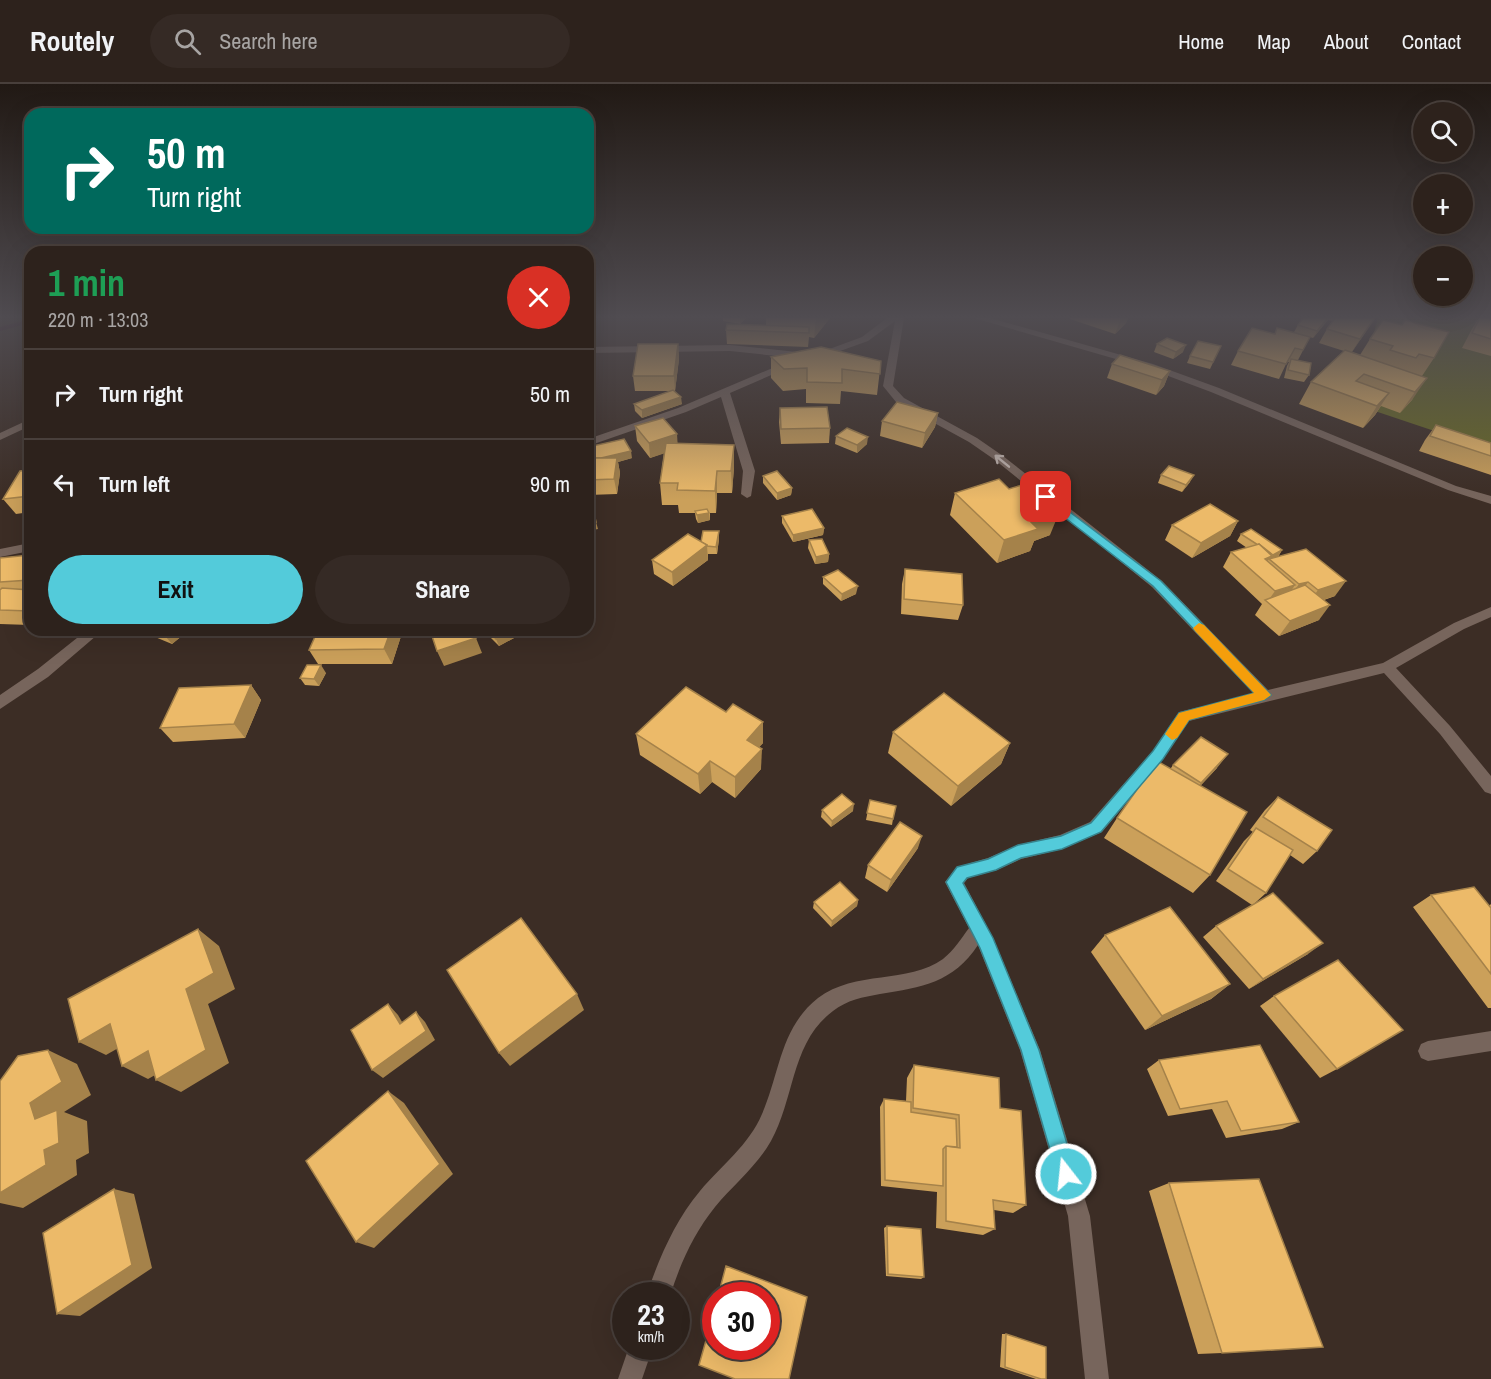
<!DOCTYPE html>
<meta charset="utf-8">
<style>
body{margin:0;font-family:"Archivo Narrow",sans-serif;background:#352a25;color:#f1f3f6;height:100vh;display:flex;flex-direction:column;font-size:22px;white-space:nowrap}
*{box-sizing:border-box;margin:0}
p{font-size:20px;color:#a7a4a3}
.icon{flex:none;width:33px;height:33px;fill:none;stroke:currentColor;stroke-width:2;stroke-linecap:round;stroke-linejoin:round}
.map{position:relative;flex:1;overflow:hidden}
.side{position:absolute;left:24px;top:162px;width:570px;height:390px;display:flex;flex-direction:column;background:#2d221c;border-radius:18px;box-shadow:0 6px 24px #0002,0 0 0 2px #483f3b}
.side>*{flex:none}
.banner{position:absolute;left:24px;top:24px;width:570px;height:126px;border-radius:18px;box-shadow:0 6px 24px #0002,0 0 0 2px #483f3b;background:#00695c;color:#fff;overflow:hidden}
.controls{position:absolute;left:1413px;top:18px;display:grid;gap:12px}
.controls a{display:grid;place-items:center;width:60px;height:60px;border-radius:50%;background:#2d221c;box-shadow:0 6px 24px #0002,0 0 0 2px #483f3b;font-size:30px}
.speed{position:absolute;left:612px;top:1198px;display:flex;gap:12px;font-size:30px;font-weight:700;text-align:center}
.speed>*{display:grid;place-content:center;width:78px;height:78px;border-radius:50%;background:#2d221c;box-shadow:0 6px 24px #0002,0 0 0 2px #483f3b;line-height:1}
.speed small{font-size:15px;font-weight:400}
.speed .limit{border:9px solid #d22;background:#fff;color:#111}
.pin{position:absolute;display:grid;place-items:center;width:51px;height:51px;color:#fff;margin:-26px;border-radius:12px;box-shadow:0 3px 9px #0006}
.me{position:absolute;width:66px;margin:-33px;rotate:344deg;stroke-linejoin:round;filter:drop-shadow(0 0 4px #0008)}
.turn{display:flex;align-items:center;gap:21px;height:126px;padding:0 24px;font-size:27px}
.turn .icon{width:78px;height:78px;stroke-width:2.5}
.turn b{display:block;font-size:42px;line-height:51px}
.round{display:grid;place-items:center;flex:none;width:63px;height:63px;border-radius:32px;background:#352a25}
.overview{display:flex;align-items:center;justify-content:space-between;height:102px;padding:0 24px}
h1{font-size:36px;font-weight:800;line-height:45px;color:#1e9e55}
.button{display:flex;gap:12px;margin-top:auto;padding:12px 24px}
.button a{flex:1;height:69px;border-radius:36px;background:#53cbda;color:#111;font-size:24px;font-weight:800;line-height:69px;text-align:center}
.button a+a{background:#352a25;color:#f1f3f6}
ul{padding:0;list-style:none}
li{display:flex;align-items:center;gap:18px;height:90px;padding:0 24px;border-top:2px solid #483f3b}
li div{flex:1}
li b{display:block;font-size:22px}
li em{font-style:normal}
header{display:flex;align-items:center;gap:36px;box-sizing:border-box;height:84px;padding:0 30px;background:#2d221c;border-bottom:2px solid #483f3b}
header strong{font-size:28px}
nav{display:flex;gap:33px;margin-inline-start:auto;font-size:21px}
.search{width:420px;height:54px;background:#352a25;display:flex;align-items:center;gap:15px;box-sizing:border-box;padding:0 21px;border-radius:33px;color:#a7a4a3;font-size:22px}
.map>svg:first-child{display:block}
</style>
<header>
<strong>Routely</strong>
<div class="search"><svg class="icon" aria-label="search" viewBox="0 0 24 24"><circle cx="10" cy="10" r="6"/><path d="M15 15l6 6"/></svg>Search here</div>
<nav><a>Home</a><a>Map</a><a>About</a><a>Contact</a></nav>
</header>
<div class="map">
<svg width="1491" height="1295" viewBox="0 0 1491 1295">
<rect width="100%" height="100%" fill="#3c2d25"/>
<polygon fill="#696a25" points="1378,234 1491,234 1491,366 1354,320"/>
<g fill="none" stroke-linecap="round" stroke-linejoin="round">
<polygon fill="#300023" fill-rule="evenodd" points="30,235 30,239 0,247 0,243"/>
<g fill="#77655c" fill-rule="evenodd">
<path d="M887,234h17l-11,68 11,12 73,40 26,18 159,125 106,109 115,-27 71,-40 37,-16v10l-27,12 -68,39 54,58 41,50v18l-6,-2 -45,-58 -56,-61 -195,48 -26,38 -61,73 -40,17 -41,10 -24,11 -29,8 -4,5 29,55 47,112 50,166 19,163h-24l-17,-163 -48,-166 -42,-105c-25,38 -56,42 -98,49 -17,3 -33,6 -47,17 -42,31 -38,87 -62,130 -14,25 -38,44 -56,66 -21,26 -35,57 -45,89h-24c13,-37 28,-74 54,-105 21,-25 49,-46 62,-77 18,-41 18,-86 56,-116 37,-28 90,-14 125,-39 11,-9 18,-20 26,-31l-24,-46 12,-15 31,-9 30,-13 42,-10 30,-13 63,-71 26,-39 75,-18 -102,-107 -157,-127 -26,-18 -73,-40 -13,-16 12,-65 -27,20 -53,19 -85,-9 -142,2v-6l142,-2 86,9 46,-17z"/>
<polygon points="974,234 990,234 1153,280 1219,304 1456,402 1491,412 1491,420 1448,406 1211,308 1147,284"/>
<polygon points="789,277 794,280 792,282 730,309 755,387 751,412 747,414 741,410 743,387 721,313 686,328 588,362 588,355 678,324"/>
<polygon points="30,335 30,342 0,356 0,349"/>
<polygon points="30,459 30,467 0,473 0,465"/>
<polygon points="87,546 103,546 48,593 0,625 0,611 38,585"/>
<polygon points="1491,947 1491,967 1428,977 1421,974 1418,967 1421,960 1428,957"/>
<polygon points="629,1263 653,1263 642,1295 618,1295"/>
</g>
</g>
<g fill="#cba05a">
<polygon points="723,234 746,234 740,240 723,237"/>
<polygon points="766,234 830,234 814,254 809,253 808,263 727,260 726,246 766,241"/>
<polygon points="1070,234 1128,234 1126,239 1115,250 1070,235"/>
<polygon points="1303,234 1374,235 1352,268 1360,271 1370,255 1434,274 1422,292 1412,316 1400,329 1381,322 1375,331 1363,344 1299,320 1311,298 1344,267 1319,259 1327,245 1333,237 1328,236 1313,254 1310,253 1298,276 1309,291 1304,298 1284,294 1287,282 1289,278 1287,278 1279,295 1231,281 1238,267 1294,248 1298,241"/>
<polygon points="1479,234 1491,234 1491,272 1462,264 1472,245"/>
<polygon points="678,260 679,275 675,307 674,307 682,320 642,334 635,327 634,320 672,307 635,307 633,292"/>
<polygon points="1157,260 1183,268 1173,275 1154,268"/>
<polygon points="1221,262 1210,285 1187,279 1190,272"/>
<polygon points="771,273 881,277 877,311 841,307 840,320 806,319 806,305 783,307 771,294"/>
<polygon points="1112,280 1170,287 1164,302 1156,311 1107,294"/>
<polygon points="780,324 830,344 829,359 781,360 779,338"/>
<polygon points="938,329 935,343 922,364 880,352 882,337"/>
<polygon points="1436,341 1491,359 1491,391 1419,367 1425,356"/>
<polygon points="635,342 734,383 732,409 717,409 716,429 710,429 710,436 698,439 696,435 695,429 679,429 678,421 662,421 660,399 664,369 650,374 637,357"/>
<polygon points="836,352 867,360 857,369 835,360"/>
<polygon points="588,363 632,374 618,378 620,389 617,410 588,411 588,374 590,374 588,371"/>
<polygon points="30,386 30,428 16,430 3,415"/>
<polygon points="1161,391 1190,398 1182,408 1158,399"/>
<polygon points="763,392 792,404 791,411 777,416 763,399"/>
<polygon points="955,409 1050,451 1034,457 1030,467 997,479 950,431"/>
<polygon points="782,432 824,444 823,451 793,458 782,439"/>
<polygon points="1238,437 1230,452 1192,474 1165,456 1172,441"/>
<polygon points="1241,450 1282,466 1278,473 1335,512 1324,516 1319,536 1279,552 1255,531 1262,520 1223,483 1231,468 1247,464 1237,457"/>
<polygon points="719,455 717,470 708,470 708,476 673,502 654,490 652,476 701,458"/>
<polygon points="809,456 829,470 828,478 815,480 808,464"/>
<polygon points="30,471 30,541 0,540 0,474"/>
<polygon points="905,485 963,521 958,536 901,530 902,500"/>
<polygon points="823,493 856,510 841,517 823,500"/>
<polygon points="138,546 189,546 172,560"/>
<polygon points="318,546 403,546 392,580 318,580 309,566"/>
<polygon points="483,546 524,546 525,548 499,562"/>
<polygon points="326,589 319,602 305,601 300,594"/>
<polygon points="251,601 261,616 245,654 173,658 160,644"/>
<polygon points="726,628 763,638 763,659 759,663 761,685 735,714 712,698 700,710 640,671 636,650"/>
<polygon points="893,648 1010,659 1001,680 951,722 888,669"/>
<polygon points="1173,681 1217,684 1201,701 1210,791 1193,809 1104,754 1117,734 1171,684"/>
<polygon points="1278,713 1317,767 1303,780 1290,771 1266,809 1255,819 1308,870 1249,905 1203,853 1216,842 1252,821 1216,797 1244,757 1253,748 1250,746 1265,726"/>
<polygon points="870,716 893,735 892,741 866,736"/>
<polygon points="822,726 853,727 831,743 821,733"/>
<polygon points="918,764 887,808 865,794 868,781"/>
<polygon points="1431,811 1489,822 1491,820 1491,924 1488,924 1413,823"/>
<polygon points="858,816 857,822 831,843 813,824 814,818"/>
<polygon points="1105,851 1230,900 1211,915 1145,946 1091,868"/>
<polygon points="1274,912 1337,985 1320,994 1260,922"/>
<polygon points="1159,976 1299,1038 1282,1045 1226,1054 1212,1025 1168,1032 1147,985"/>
<polygon points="914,981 1000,1024 1026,1121 1013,1129 994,1126 995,1145 983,1151 936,1144 937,1108 881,1102 880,1023 884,1015 906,1017 907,994"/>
<polygon points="1169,1099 1222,1269 1198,1270 1149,1107"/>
<polygon points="887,1142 924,1193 921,1195 886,1192 884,1144"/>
<polygon points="1002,1250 1006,1250 1046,1295 1036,1295 1000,1283"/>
</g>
<g fill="#a5824a">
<polygon points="740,234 746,234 740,240"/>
<polygon points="816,234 830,234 814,254"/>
<polygon points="1121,234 1128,234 1126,239 1115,250"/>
<polygon points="1328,234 1326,238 1313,254 1317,247"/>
<polygon points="1374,235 1365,249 1351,269 1360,255"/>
<polygon points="678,260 679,275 675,307 674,292"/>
<polygon points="1186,261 1183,268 1173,275 1176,268"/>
<polygon points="1170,287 1164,302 1156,311 1162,296"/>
<polygon points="1427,294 1412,316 1400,329 1415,308"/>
<polygon points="1389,309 1375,331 1363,344 1377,322"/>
<polygon points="681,313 682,320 642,334 642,326"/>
<polygon points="938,329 935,343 922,364 925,349"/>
<polygon points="590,346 592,354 588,355 588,347"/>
<polygon points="677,350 678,365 650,374 649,359"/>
<polygon points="868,353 867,360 857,369 857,361"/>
<polygon points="734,361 734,383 732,409 731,387"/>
<polygon points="631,367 632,374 618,378 620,389 617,410 614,395 593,376"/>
<polygon points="717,387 717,409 716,429 715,407"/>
<polygon points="1194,391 1190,398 1182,408 1186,401"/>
<polygon points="792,404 791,411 777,416 777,409"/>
<polygon points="709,429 710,436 698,439 697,431"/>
<polygon points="1059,429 1050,451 1034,457 1030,467 997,479 1004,456 1031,438"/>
<polygon points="1238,437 1230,452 1192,474 1201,459"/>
<polygon points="596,438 598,445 588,447 588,439"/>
<polygon points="824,444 823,451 793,458 793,451"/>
<polygon points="719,447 719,455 717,470 716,463"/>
<polygon points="707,461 708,476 673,502 672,488"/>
<polygon points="1282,466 1277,474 1269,475 1261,488 1265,475 1271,473 1273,471"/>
<polygon points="829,470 828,478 815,480 816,473"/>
<polygon points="1346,497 1335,512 1307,521 1318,506"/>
<polygon points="1308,498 1298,513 1288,515 1299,500"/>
<polygon points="1295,501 1285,516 1267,518 1275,507"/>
<polygon points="858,502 856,510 841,517 842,510"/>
<polygon points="1330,521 1319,536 1279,552 1290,537"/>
<polygon points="160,546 189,546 172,560"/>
<polygon points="391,546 403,546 392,580 384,565"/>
<polygon points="513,546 524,546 525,548 499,562 496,555"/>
<polygon points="476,554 482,569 444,582 437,567"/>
<polygon points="321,581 326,589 319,602 314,595"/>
<polygon points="251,601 261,616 245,654 234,640"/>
<polygon points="763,638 763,659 747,677 747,656"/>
<polygon points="1010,659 1001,680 951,722 958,702"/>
<polygon points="762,665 761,685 735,714 735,693"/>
<polygon points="1228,670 1217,684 1190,713 1201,699"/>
<polygon points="710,677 712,698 700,710 698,690"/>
<polygon points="854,720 853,727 831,743 832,737"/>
<polygon points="922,752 918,764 887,808 891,796"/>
<polygon points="858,816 857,822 831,843 832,837"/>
<polygon points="198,845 219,862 235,905 208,920 229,979 181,1008 156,996 186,905"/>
<polygon points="1323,859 1308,870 1249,905 1263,895"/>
<polygon points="1230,900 1211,915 1145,946 1162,932"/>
<polygon points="577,910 584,926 510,982 499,969"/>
<polygon points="388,920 398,931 409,950 400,940"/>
<polygon points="416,928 425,938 435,956 383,994 372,986"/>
<polygon points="110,940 136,954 106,971 79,958"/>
<polygon points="48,966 77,980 91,1011 64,1028 87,1037 89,1069 76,1076 77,1091 23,1124 0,1119 0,1105 35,1035 30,1019"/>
<polygon points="148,967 173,981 148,995 122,982"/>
<polygon points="388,1007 404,1019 453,1090 374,1164 356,1158"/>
<polygon points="114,1105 134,1110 152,1184 80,1232 57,1230"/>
</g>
<g fill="#ecba69" stroke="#a5824a" stroke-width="1.5">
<polygon points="1303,234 1328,234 1317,247 1298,241"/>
<polygon points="1335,234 1373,234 1374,235 1360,255 1327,245"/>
<polygon points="1480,234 1491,234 1491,255 1472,249"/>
<polygon points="1383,236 1402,241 1405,236 1449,248 1434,274 1419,270 1416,274 1390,266 1393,262 1370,255"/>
<polygon points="727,240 809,243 809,249 726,246"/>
<polygon points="1252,244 1275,250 1277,244 1310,253 1303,266 1295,264 1286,280 1238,267"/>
<polygon points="1167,254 1186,261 1176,268 1157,260"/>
<polygon points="1198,257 1221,262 1213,278 1190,272"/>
<polygon points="638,260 678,260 674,292 633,292"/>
<polygon points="821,263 881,277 880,290 842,285 842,299 807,298 807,284 784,285 771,273"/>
<polygon points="1345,266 1427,294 1415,308 1364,290 1356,297 1389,309 1377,322 1311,298"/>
<polygon points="1120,271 1170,287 1162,296 1112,280"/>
<polygon points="1291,275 1311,279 1309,291 1288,286"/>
<polygon points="673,306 681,313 642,326 634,320"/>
<polygon points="897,318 938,329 925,349 882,337"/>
<polygon points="827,323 830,344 781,345 780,324"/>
<polygon points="663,334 677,350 649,359 635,342"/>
<polygon points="1436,341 1491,359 1491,372 1430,352"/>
<polygon points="847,344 868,353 857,361 836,352"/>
<polygon points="624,355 631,367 601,374 592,374 588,366 588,363"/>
<polygon points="666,359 734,361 731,387 717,387 715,407 677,406 678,399 660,399"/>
<polygon points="588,374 617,374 614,395 588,396"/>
<polygon points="1169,382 1194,391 1186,401 1161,391"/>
<polygon points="30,386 30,412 3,415 20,387"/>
<polygon points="777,387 792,404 777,409 763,392"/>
<polygon points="999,395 1009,405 1025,400 1059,429 1031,438 1038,445 1004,456 955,409"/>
<polygon points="588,415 591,415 596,438 588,439"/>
<polygon points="1210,420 1238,437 1201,459 1172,441"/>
<polygon points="707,425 709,429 697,431 695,427"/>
<polygon points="812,425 824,444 793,451 782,432"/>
<polygon points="1251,445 1282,466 1273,471 1259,460 1258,461 1241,450"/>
<polygon points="703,447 719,447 716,463 707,462 707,461 701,458"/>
<polygon points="688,450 707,461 672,488 652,476"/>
<polygon points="822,455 829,470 816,473 809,456"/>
<polygon points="1259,460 1272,472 1265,475 1295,501 1275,507 1231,468"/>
<polygon points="1306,465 1346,497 1318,506 1308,498 1299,500 1269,475"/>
<polygon points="30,471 30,475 28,478 30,478 30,496 0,498 0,474"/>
<polygon points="905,485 962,490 963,521 904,515"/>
<polygon points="838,486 858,502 842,510 823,493"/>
<polygon points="1305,501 1330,521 1290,537 1265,516"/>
<polygon points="2,504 30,506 30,527 0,526 0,506"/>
<polygon points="318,546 391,546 384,565 309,566"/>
<polygon points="430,546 473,546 476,554 437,567"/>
<polygon points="488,546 513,546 496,555"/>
<polygon points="307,581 321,581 314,595 300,594"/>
<polygon points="251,601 234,640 160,644 179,604"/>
<polygon points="686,603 726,628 733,620 763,638 747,656 762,665 735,693 710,677 698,690 636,650"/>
<polygon points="944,609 1010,659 958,702 893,648"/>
<polygon points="1201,653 1228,670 1201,699 1173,681"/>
<polygon points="1157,677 1247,728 1210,791 1117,734"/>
<polygon points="842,710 854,720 832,737 822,726"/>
<polygon points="1278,713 1332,746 1317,767 1263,733"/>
<polygon points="870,716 896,722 893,735 867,729"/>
<polygon points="900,738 922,752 891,796 868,781"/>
<polygon points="1256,744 1293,766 1266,809 1228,785"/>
<polygon points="840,798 858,816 832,837 814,818"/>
<polygon points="1474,803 1491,824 1491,890 1431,811"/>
<polygon points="1273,809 1323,859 1263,895 1216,842"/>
<polygon points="1170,823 1230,900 1162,932 1105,851"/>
<polygon points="521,834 577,910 499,969 447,886"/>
<polygon points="198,845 214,889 186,905 206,966 156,996 148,967 122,982 110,940 79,958 68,915"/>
<polygon points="1338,876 1403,946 1337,985 1274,912"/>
<polygon points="388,920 400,940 416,928 426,947 372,986 351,946"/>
<polygon points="1260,961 1299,1038 1241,1047 1227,1017 1180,1025 1159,976"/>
<polygon points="48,966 62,998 30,1019 35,1035 57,1026 59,1059 44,1066 46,1081 0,1109 0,997 18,972"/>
<polygon points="914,981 999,994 1000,1024 1021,1027 1026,1121 993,1116 995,1145 946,1137 946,1062 960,1064 959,1031 913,1024"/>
<polygon points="388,1007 440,1080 356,1158 306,1077"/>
<polygon points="884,1015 911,1018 911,1028 956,1035 957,1063 946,1062 943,1065 943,1102 885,1096"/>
<polygon points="1259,1095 1323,1263 1222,1269 1169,1099"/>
<polygon points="114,1105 132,1181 57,1230 43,1149"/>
<polygon points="887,1142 921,1145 924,1193 888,1190"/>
<polygon points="726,1182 807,1213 789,1295 735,1295 699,1281 716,1221 716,1263 766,1263 766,1212 718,1212"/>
<polygon points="1006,1250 1046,1263 1046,1295 1041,1295 1005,1283"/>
</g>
<defs><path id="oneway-shaft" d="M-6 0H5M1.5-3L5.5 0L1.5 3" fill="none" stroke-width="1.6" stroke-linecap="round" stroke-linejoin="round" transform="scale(1.5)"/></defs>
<use stroke="#c0b4ae" href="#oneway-shaft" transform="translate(1002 377) rotate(-141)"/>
<linearGradient id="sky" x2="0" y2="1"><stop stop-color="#211914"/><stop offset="0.56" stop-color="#504c51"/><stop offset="1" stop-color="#504c51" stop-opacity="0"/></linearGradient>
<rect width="1491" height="416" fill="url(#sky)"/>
<polygon fill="#53cbda" stroke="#36848e" stroke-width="1.5" points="1046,410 1161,497 1271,611 1264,616 1189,636 1163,675 1101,748 1062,765 1021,774 996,786 967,794 963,799 993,854 1039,966 1076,1090 1073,1097 1066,1100 1060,1097 1057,1090 1021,966 980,864 946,798 957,783 988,775 1018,761 1061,752 1091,739 1153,667 1179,629 1254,609 1153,502 1042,416 1040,413"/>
<polygon fill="#f59e0b" points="1199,539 1204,541 1271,611 1264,616 1189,636 1177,654 1172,656 1165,650 1179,629 1254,609 1195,547 1193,544"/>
</svg>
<div class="controls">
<a><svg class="icon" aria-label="search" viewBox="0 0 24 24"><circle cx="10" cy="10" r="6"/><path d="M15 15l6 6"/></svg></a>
<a>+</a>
<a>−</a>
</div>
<div class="speed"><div>23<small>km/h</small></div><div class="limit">30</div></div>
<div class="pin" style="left:1046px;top:413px;background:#d93025"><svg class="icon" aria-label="arrive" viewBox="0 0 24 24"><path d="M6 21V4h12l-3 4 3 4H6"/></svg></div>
<svg class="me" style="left:1066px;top:1090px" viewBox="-20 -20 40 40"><circle r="17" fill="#53cbda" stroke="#fff" stroke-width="3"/><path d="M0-11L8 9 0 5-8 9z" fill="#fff"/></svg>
<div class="banner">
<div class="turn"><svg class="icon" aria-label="right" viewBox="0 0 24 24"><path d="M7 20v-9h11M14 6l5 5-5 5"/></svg><div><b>50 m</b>Turn right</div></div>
</div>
<section class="side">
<div class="overview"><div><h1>1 min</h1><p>220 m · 13:03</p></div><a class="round" style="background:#d93025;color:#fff"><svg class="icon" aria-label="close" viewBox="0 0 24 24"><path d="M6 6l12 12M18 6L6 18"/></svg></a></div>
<ul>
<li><svg class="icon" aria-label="right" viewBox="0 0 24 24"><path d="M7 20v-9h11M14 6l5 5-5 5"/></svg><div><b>Turn right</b></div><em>50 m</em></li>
<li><svg class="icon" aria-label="left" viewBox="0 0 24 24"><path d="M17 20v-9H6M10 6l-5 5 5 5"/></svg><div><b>Turn left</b></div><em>90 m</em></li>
</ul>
<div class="button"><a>Exit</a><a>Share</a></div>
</section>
</div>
